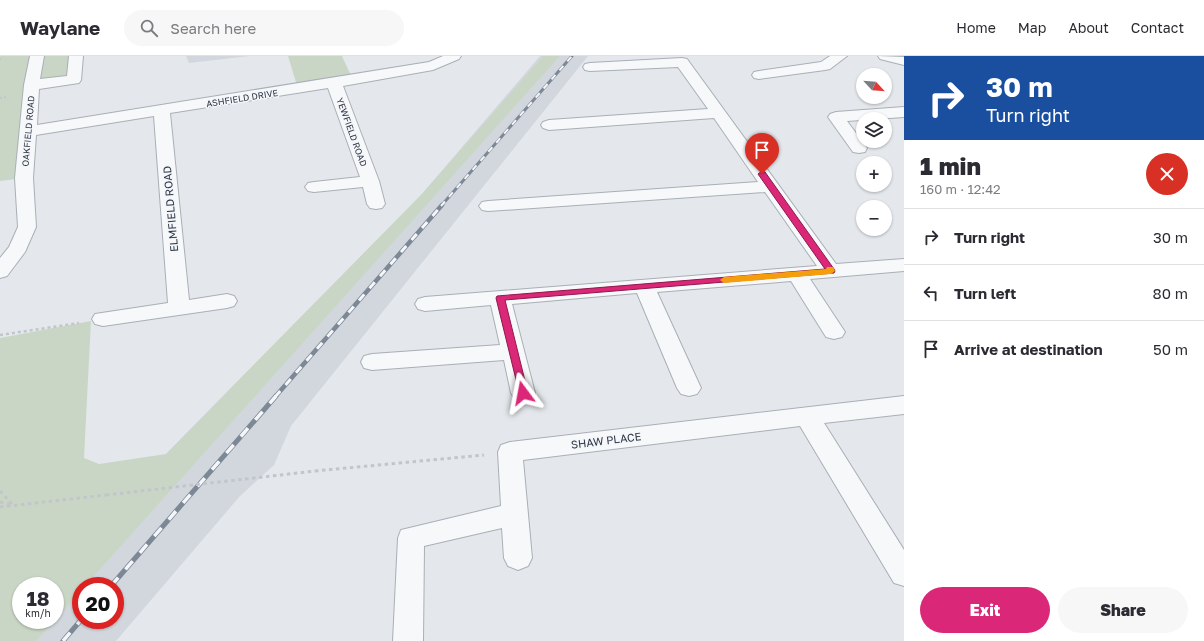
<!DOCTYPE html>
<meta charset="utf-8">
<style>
body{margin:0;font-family:"Golos Text",sans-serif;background:#f7f7f7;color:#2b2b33;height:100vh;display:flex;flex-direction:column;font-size:15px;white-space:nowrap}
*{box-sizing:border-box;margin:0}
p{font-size:13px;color:#7c7c81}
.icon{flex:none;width:22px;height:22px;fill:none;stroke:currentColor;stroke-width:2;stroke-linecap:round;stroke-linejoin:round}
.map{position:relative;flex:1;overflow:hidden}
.drawer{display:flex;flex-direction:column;background:#fff;width:300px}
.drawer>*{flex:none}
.banner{background:#1a4fa0;color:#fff;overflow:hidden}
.needle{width:26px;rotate:116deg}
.tools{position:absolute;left:856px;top:12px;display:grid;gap:8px}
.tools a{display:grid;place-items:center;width:36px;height:36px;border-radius:50%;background:#fff;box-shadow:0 1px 3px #0004;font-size:20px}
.speed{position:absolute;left:12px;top:521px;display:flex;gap:8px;font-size:20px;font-weight:700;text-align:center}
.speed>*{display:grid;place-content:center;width:52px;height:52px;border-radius:50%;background:#fff;box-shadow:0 1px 3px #0004;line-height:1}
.speed small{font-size:10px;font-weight:400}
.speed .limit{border:6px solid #d22;background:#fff;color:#111}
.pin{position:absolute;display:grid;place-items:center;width:34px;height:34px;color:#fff;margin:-41px -17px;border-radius:50% 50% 50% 0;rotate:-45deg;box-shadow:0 0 4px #0007}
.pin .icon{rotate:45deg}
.me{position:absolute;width:44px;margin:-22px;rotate:347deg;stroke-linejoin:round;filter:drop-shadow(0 0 3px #0008)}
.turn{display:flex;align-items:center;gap:14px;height:84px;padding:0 16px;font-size:18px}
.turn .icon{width:52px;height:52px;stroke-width:2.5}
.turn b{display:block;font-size:28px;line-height:34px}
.round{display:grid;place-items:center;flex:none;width:42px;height:42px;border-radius:21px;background:#f7f7f7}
.summary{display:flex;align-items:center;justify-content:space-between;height:68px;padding:0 16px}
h1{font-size:24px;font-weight:800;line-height:30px}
.action{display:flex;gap:8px;margin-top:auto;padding:8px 16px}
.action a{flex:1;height:46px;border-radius:24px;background:#db2777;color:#fff;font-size:16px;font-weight:800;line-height:46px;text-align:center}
.action a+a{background:#f7f7f7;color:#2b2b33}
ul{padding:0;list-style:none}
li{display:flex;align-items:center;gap:12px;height:56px;padding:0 16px;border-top:1px solid #e1e1e2}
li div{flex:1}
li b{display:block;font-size:15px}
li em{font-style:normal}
header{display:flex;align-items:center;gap:24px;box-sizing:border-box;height:56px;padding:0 20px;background:#fff;border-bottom:1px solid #e1e1e2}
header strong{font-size:19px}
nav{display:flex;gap:22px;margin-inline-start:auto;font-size:14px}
.search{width:280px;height:36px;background:#f7f7f7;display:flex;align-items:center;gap:10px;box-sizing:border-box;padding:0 14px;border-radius:22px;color:#7c7c81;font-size:15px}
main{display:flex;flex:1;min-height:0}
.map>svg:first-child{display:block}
</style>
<header>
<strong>Waylane</strong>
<div class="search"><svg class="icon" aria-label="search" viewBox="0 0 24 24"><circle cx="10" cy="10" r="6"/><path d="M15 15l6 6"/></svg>Search here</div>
<nav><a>Home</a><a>Map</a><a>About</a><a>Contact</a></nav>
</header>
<main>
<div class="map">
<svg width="904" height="585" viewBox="0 0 904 585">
<rect width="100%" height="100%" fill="#e4e8ec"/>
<g fill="#d2d7de" fill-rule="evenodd">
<polygon points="186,0 250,0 189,7"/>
<path d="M540,0h48l-297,370 -17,39 -34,31 -124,145h-116l21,-21h34v-34l111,-132 255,-259zM81,530h34v34h-34z"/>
</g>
<g fill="#cad6c5">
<polygon points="0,0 76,0 74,24 33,29 24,122 0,125"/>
<polygon points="288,0 342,0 353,24 298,33"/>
<polygon points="543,0 560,0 85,530 81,530 81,535 55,564 55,530 21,530 21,564 55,564 36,585 0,585 0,282 91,265 84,402 99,408 166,398 421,139"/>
</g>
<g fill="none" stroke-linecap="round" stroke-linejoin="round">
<g stroke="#a9afb7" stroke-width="2">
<g id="minor">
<polygon points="30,0 44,0 40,23 67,20 69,0 83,0 81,24 79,27 39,33 37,69 429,6 443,0 461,0 459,3 433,14 343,30 379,125 385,148 382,152 376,153 370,152 367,148 363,131 314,136 308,135 305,131 308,127 314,126 360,121 328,32 170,57 189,244 227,238 234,240 237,245 234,250 227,252 103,270 95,268 92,263 95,258 168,247 154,60 36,79 33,122 36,171 25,196 7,220 0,222 0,202 9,191 18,171 15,122 24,29"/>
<polygon points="830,0 847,0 830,13 825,14 759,23 754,22 752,19 754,16 759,15 821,6"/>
<polygon points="878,0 904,1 904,9 880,3"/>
<polygon points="682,2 687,3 836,208 904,203 904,215 810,223 845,276 842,281 834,283 826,281 791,225 657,236 701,332 697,338 689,340 681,338 677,332 637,237 512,248 535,337 531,343 523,345 515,343 511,337 504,304 372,314 364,312 361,306 364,300 372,298 500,289 491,249 425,255 418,253 415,248 418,243 425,241 817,210 765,136 488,155 482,154 479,150 482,146 488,145 758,126 714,62 549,74 543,72 541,69 543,66 549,64 708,53 678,11 590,15 585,14 583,11 585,8 590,7"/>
<polygon points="904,51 904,61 847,65 867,92 865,96 859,97 853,96 828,61 830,58 836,56"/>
<polygon points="904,340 904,358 824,367 904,494 904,530 894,527 800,370 523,404 532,502 528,510 518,514 508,510 504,502 502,472 424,490 423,585 393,585 398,482 401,474 501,450 498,396 501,389 510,386"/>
</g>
</g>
<g stroke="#c2c6cb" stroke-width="2" stroke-dasharray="2 2" stroke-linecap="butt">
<polyline points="0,4 1,0"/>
<polyline points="0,42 7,41"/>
</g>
<polyline stroke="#c2c6cb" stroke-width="2.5" stroke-dasharray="3 3" stroke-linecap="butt" points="0,279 79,267"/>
<g stroke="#c2c6cb" stroke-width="3" stroke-dasharray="3.5 3.5" stroke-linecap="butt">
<polyline points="315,415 484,399"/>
<polyline points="0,435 12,448"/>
<polyline points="0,446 12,449"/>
<polyline points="0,451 106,439"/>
</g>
<use href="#minor" fill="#f7f8fa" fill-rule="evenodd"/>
<g stroke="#7d8896" stroke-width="3">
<polyline id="rail-far2" points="441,150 572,0"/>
</g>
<g stroke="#7d8896" stroke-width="4.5">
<polyline id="rail-far1" points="275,341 442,149"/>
</g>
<g stroke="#7d8896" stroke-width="5">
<g id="rail">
<polyline points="111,530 276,340"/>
<polyline points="63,585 81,564"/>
</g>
</g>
<use href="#rail-far2" stroke="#f4f6f9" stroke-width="2" stroke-dasharray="6" stroke-linecap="butt"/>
<use href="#rail-far1" stroke="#f4f6f9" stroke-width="3" stroke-dasharray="8" stroke-linecap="butt"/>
<use href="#rail" stroke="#f4f6f9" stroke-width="3.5" stroke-dasharray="11" stroke-linecap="butt"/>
<polyline stroke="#c2c6cb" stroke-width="3" stroke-dasharray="3.5 3.5" stroke-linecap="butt" points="106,439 315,415"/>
</g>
<polygon fill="#db2777" stroke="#8e194d" points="762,115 765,116 834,213 835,215 834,217 505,244 528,337 523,341 520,340 496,242 497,240 825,213 758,118"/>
<polygon fill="#f59e0b" points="827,211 833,211 835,215 831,218 724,227 720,224 724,221 826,213"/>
<g text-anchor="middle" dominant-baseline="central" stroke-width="3" stroke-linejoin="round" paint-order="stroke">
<g font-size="9" fill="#2b3645" stroke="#f4f6f9">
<text transform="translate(242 42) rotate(-9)">ASHFIELD DRIVE</text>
<text transform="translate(28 75) rotate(-85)">OAKFIELD ROAD</text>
<text transform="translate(352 76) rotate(70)">YEWFIELD ROAD</text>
</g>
<g font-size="11" fill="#2b3645" stroke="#f4f6f9">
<text transform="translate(170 153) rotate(-95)">ELMFIELD ROAD</text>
<text transform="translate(606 384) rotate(-7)">SHAW PLACE</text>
</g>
</g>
</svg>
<div class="tools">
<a><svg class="needle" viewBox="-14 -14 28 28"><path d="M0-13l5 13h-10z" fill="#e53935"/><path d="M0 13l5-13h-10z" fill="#7c7c81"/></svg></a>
<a><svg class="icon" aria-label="layers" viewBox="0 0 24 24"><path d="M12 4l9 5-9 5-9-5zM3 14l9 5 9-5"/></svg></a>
<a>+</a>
<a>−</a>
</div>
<div class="speed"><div>18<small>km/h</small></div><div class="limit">20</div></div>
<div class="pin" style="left:762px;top:118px;background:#d93025"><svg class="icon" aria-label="arrive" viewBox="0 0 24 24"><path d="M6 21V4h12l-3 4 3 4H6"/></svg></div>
<svg class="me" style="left:523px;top:337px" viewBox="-20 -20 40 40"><path d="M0-17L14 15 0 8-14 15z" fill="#db2777" stroke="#fff" stroke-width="4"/></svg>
</div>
<section class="drawer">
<div class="banner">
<div class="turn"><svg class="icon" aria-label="right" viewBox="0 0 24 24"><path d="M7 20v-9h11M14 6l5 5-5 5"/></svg><div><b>30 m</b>Turn right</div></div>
</div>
<div class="summary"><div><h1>1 min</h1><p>160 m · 12:42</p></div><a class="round" style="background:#d93025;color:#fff"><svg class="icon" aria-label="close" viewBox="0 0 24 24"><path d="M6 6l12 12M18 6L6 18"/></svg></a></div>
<ul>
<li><svg class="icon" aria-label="right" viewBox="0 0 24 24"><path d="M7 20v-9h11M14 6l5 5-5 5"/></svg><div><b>Turn right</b></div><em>30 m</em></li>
<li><svg class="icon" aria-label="left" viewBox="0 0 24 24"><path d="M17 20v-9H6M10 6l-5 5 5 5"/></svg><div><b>Turn left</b></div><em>80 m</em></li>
<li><svg class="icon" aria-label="arrive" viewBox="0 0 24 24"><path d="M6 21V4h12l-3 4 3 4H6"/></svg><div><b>Arrive at destination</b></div><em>50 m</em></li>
</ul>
<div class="action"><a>Exit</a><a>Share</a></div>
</section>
</main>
